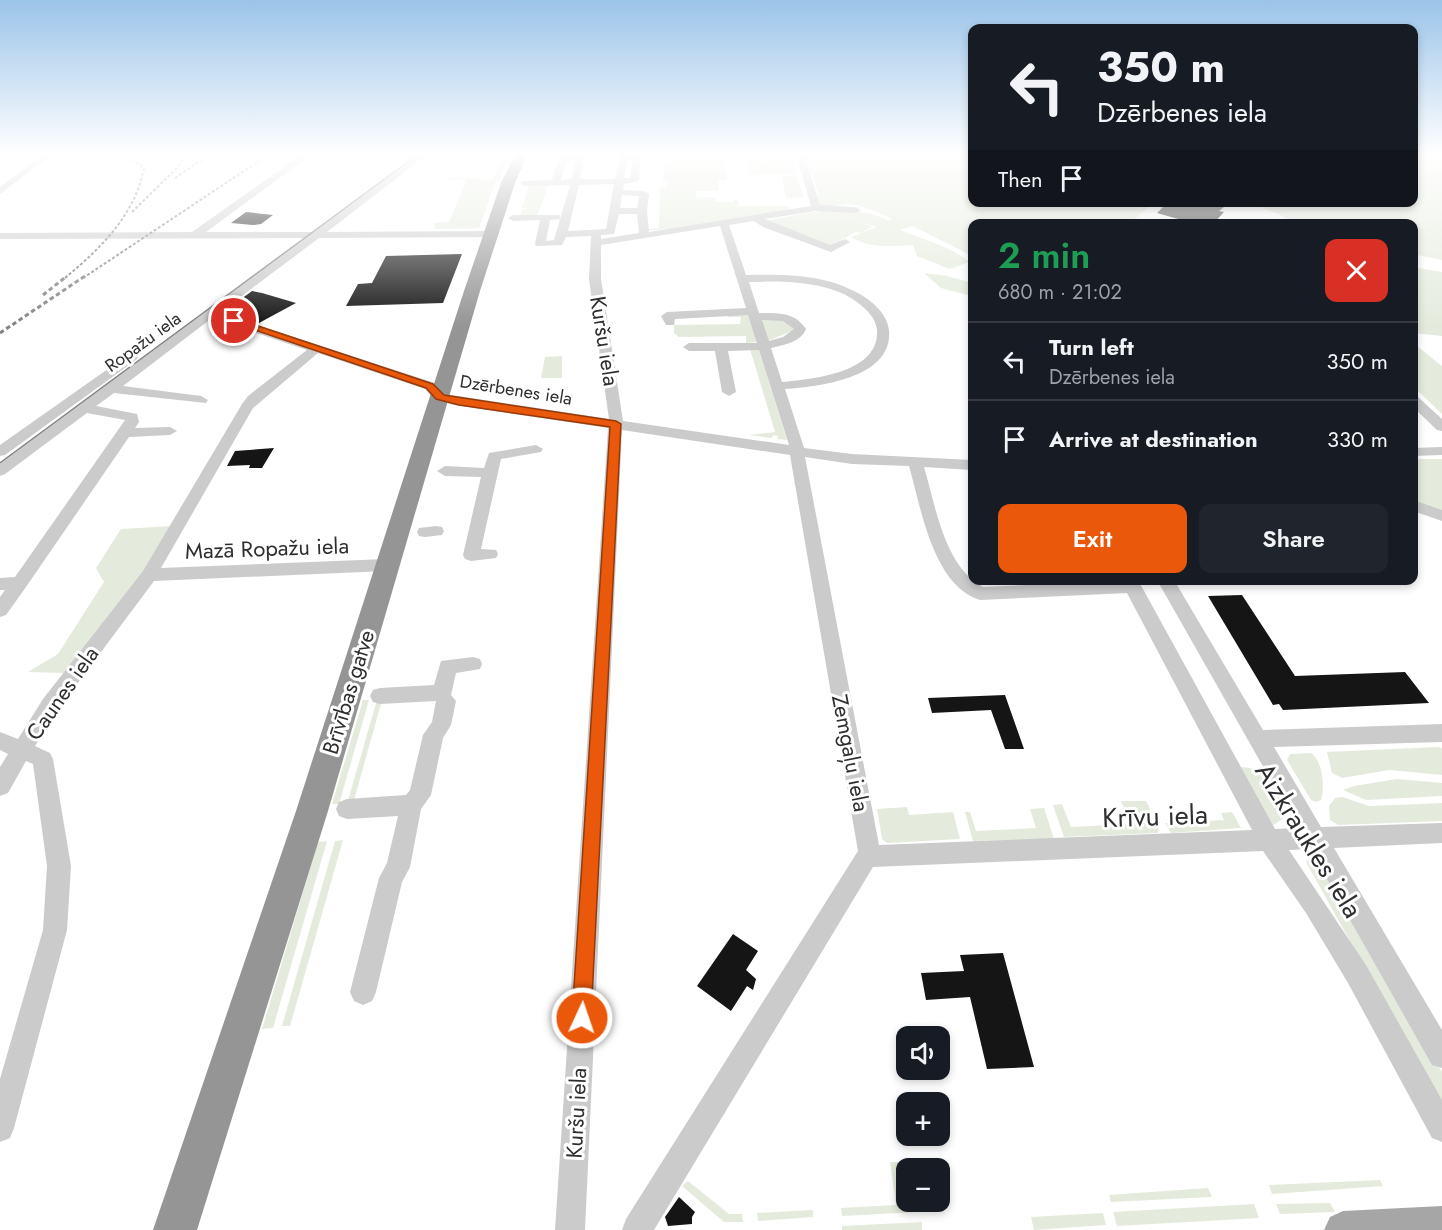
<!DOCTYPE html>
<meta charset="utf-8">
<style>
body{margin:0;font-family:Jost,sans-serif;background:#20242c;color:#f1f3f6;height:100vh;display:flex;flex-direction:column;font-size:22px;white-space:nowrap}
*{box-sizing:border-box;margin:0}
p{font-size:20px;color:#9ea1a6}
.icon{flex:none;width:33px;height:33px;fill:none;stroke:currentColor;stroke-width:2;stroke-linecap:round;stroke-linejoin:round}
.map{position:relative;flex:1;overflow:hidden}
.side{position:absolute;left:968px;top:219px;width:450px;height:366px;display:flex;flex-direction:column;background:#171b24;border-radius:12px;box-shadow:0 3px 9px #0003}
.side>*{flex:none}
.hud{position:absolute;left:968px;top:24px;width:450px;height:183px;border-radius:12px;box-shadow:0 3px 9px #0003;background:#171b24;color:#f1f3f6;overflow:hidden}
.buttons{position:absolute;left:896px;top:1026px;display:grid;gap:12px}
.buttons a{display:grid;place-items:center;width:54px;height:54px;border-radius:12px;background:#171b24;box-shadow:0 3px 9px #0003;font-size:30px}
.pin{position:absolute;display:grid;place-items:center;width:51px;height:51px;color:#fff;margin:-26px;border:3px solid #fff;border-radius:50%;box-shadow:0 2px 6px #0007}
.me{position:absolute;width:66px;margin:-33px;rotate:3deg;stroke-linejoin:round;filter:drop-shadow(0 0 4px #0008)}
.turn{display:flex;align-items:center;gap:21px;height:126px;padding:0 30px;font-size:27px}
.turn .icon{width:78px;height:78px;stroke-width:2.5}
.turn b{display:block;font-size:42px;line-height:51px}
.then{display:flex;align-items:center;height:57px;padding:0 30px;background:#0003;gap:12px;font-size:22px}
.round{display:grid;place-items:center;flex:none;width:63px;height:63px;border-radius:12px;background:#20242c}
.head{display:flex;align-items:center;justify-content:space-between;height:102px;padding:0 30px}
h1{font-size:36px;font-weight:600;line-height:45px;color:#1e9e55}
.button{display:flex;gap:12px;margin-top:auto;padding:12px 30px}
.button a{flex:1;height:69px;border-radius:12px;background:#ea580c;color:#fff;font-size:24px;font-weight:600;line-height:69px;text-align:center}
.button a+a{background:#20242c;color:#f1f3f6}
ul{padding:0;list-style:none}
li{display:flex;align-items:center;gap:18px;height:78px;padding:0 30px;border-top:2px solid #363941}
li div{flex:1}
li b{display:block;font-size:22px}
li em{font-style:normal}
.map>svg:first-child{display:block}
</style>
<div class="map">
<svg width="1442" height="1230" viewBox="0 0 1442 1230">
<rect width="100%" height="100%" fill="#fff"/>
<g fill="#e4ebdc">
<polygon points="504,155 510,155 499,180 496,180 479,228 435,229 434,223 449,222 466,182 463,179 445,180 447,177 492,180"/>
<polygon points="665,155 725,155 727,180 718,181 718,191 696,191 696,197 715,197 716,202 734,202 734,200 738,199 739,206 788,206 790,210 679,228 645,231 646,229 659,228 660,187 667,187 667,181 663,181"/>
<polygon points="738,155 793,155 797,168 796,173 748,175 745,155"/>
<path d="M803,155h169v47l181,1 -23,20 -158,1v32l-59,-30 -13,4c23,10 49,15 69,32l-19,7 -33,-13 -4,-11c-21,1 -43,4 -62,-8l26,-10 -22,-6 18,6 -13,6 -4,-1 -27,14 -66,-25 63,-11 43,3 19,7 4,-1c-11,-6 -34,-15 -45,-15 -11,1 -18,5 -29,1l-3,-9h4l-7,-22h-4z"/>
<polygon points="1413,155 1442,155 1442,260 1413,254 1413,224 1298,223 1252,203 1413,202"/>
<polygon points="796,175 804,197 786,198 782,176"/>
<polygon points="529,183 549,183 537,217 520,217 522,210 527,208 522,208"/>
<polygon points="1413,267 1442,272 1442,336 1413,333"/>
<polygon points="924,273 947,276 972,283 972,296 941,288"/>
<polygon points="728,314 749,314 757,342 746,343 746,336 679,337 674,333 674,325 740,324 741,317 728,317"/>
<polygon points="783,318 795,327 794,330 768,341 760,319"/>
<polygon points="1413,343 1442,366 1442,414 1413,386"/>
<polygon points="750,349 759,350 787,440 777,439 778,436 773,435 772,438 749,435 775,432"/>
<polygon points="562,356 562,378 541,378 545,357"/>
<polygon points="1413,459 1442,459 1442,512 1413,500"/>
<polygon points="173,526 144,572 66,673 28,672 58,654 104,582 96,568 121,529"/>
<polygon points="363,700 369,700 339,804 332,804"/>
<polygon points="377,700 382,700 353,804 347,804"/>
<polygon points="1438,747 1442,748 1442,775 1389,770 1342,778 1332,773 1327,752"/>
<path d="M1311,753c12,8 14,34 10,47l-5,2 -5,-2 -24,-40 3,-6z"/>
<polygon points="1237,767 1268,769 1293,812 1272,826"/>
<polygon points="1397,779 1442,783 1442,796 1366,800 1343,790 1354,786"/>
<polygon points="1342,797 1369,806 1442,803 1442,821 1338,825 1330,820 1329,806 1335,798"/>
<polygon points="1121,801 1146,801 1159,828 1158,833 1064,837 1053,805 1062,804 1071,827 1131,824"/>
<polygon points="907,807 909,815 953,812 960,839 887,843 882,839 877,809"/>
<polygon points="1044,808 1054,839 973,841 965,812 970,812 976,831 1036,828 1030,809"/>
<polygon points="1232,812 1241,828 1171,833 1165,823 1224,820 1221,813"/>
<polygon points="343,840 290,1026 282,1026 335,841"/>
<polygon points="327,841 273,1028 262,1029 318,842"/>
<polygon points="1311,858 1317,858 1323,865 1442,1072 1442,1106 1306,862"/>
<polygon points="890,1162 910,1162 911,1168 906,1168 906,1202 915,1202 917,1212 842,1216 841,1208 896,1205"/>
<polygon points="1380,1180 1383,1186 1272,1194 1269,1185"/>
<polygon points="688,1181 729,1214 742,1214 743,1222 724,1222 682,1186"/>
<polygon points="1208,1188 1212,1197 1111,1202 1109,1195"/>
<polygon points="1330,1203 1335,1212 1280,1214 1276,1204"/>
<polygon points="1254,1204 1259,1218 1117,1226 1113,1212"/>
<polygon points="813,1210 813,1217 758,1221 757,1213"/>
<polygon points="1103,1213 1106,1225 1034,1230 1031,1217"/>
<polygon points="922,1222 922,1230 842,1230 842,1226"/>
</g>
<g fill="#151515">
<polygon points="1168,202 1198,205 1201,202 1219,202 1216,205 1224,207 1219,211 1224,212 1213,224 1196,224 1157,213"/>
<polygon points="246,212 273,215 261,224 253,225 231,223"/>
<polygon points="462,254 443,303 346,306 358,284 372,283 386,256"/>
<polygon points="252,291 262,293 296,303 259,323 225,311"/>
<polygon points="274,448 262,468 249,468 250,465 227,466 235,451"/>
<polygon points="1242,595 1295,676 1405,672 1429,703 1283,710 1279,704 1273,705 1208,596"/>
<polygon points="1005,695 1024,749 1005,749 991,710 932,713 928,698"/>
<polygon points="733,934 758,951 746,970 756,979 753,990 747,986 731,1011 697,986"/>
<polygon points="1003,953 1034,1067 987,1069 970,997 926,1000 921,973 964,971 960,955"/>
<polygon points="679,1197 695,1212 692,1217 692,1224 668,1226 665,1217"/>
</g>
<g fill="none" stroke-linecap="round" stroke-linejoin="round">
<g fill="#cbcbcb" fill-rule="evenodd">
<polygon points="42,155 52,155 0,194 0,187"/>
<path d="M301,155h10l-105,77h108l103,-77h10l-100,77 164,-1 5,3 -5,3 -172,1 -100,75 216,70 10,11 164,25 -20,-140 2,-43 -25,1 -4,8 -26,1 -1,-2 5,-24 -27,1 -5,-3 5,-3h47v4l-10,1 -4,21 8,-1 16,-55 -45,1 -5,-3 2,-2 30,-1 7,-22 4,-3 21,1 -4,23h35l5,-24h21l-2,26 -15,3 -1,6 21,1 5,3 -2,17 2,21 162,-26 -15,-51h8l16,50 36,2 5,3 -5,3 -40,-2 -51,8 65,26 15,-6 5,3 -19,10 -68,-25 -9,-6 -25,4 17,50c36,-1 76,-1 108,16 15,7 34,22 35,40 4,47 -70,56 -104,58l19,59 48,6 120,6v10l-48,-3c12,40 20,99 59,120l155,-7 137,249 23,-1 -141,-248h17l89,150 179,-6v18l-168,5 47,80 121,-4v20l-108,5 108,182v38l-10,-3 -122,-216 -21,1 77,115 76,135v42l-10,-4 -84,-155 -42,-70 -43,-62 -390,16 -219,363h-32l4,-11 232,-368 -68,-396 -168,-25 -37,800h-30l53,-802 -154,-23 -19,-5 -10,-11 -107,-36 -65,55 -92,160 225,-9 6,2 2,4 -2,4 -6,2 -232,10 -97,130 -22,35 15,7 3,6 18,107 -4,64 -53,198 -4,10 -10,4v-63l43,-149 4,-64 -14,-102 -7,-3 -18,32 -8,3v-29l8,-13 -8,-4v-18l18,7 25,-40 100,-128 99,-167 6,-8 59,-46 -95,-32 -89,68 78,10 7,4 -2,3 -92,-10 -18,13 41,8 2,8 -4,6 35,-1 7,4 -7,4 -41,2 -103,150 -20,28 -6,2v-20l5,-7h-5v-12l15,-1 110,-157 -38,-7 -82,61 -5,2v-12l305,-226 -305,1v-6l192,-1zM627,160h6l-3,18h-6zM567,161h9l-5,18 -10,1zM614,184l-8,45 -38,2 11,-46zM622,195l17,1 -2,12h-17zM619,214h18l2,19 -38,6v-4l13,-1zM720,226l26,82 -79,4 -6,4 5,9h8l1,-6 73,-4 9,28h-68l-6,4 6,4h26l7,41 7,4 7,-4 -8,-41 31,-1 30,95 -166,-24 -22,-142v-34zM749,282c31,-1 66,-1 95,12 13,7 32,20 33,36 3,43 -64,49 -95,52l-11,-34c13,-3 30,-6 35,-19 -11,-17 -28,-16 -47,-16zM762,320l21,1 11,8 -11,8 -14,4zM805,457l47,7 57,2c12,42 24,120 71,134l147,-7 125,237 -373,15z"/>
<polygon points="132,352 137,353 138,356 137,359 5,455 0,456 0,445"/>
<polygon points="1413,396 1418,397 1442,419 1442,431 1437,430 1413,407"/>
<polygon points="536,445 543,449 541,452 501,459 481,549 496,550 498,554 496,558 471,561 465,559 463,555 481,477 445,476 437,471 445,466 484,468 489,453"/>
<polygon points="1442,447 1442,455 1413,456 1413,448"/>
<polygon points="1413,500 1442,510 1442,521 1413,511"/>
<polygon points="436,526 442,527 444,531 442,535 425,537 419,536 417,532 419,528"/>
<polygon points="473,657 480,659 482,664 480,669 456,673 451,695 456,701 451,725 443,738 431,795 421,809 410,867 402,882 376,992 372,1001 363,1005 354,1001 350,992 379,878 387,863 398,816 347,819 339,816 336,809 339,802 347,799 406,795 410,790 423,735 432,722 436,701 380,704 373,702 370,696 373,690 380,688 434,685 441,661"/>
</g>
<polygon fill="#a6a6a6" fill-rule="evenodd" points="1442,1206 1442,1230 1324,1230 1330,1217 1343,1211"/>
<polygon fill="#959595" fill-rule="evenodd" points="515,155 527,155 515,183 480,291 328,811 197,1230 153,1230 296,811 464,291 501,183"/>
<polyline stroke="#838383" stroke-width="1.5" points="0,463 417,155"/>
<g stroke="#838383" stroke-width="2" stroke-dasharray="3 2" stroke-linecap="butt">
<polyline points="175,178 209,155"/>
<polyline points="132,212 177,168 186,155"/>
<path d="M65,278c36,-30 70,-63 79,-110l-19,-13"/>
<polyline points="83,278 268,155"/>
</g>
<g stroke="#838383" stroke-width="3" stroke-dasharray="4.5 3" stroke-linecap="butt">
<polyline points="43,295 67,276"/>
<polyline points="0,333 85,276"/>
</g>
</g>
<linearGradient id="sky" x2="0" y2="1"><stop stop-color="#9bc4e9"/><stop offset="0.47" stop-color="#fff"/><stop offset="1" stop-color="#fff" stop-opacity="0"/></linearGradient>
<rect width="1442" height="327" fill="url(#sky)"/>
<polygon fill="#ea580c" stroke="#983908" stroke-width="1.5" points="234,318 433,384 444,395 616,421 621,424 591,1018 589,1025 582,1028 575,1025 572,1018 610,427 459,405 436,399 426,388 231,322 231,319"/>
<g text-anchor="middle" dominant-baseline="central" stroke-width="6" stroke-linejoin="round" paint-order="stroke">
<g font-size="18" fill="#2e2e2e" stroke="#fff">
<text transform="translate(143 342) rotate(-36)">Ropažu iela</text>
<text transform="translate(516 390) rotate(9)">Dzērbenes iela</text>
</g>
<g font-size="22" fill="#2e2e2e" stroke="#fff">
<text transform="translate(605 341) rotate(81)">Kuršu iela</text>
<text transform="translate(267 548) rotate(-2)">Mazā Ropažu iela</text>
<text transform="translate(348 692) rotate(-73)">Brīvības gatve</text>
<text transform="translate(62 693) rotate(-55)">Caunes iela</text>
<text transform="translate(851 753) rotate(79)">Zemgaļu iela</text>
<text transform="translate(576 1113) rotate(-87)">Kuršu iela</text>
</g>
<g font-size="27" fill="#2e2e2e" stroke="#fff">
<text transform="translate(1155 816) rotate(-2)">Krīvu iela</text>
<text transform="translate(1309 840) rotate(58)">Aizkraukles iela</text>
</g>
</g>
</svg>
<div class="buttons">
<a><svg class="icon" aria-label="sound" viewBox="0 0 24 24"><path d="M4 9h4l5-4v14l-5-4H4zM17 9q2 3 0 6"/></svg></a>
<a>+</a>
<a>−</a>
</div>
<div class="pin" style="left:234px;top:321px;background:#d93025"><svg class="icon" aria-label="arrive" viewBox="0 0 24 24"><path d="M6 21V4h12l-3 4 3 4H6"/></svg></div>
<svg class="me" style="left:582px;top:1018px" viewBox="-20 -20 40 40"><circle r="17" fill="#ea580c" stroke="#fff" stroke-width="3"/><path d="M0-11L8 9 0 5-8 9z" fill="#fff"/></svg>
<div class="hud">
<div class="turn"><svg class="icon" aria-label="left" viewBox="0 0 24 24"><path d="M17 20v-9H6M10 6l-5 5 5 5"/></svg><div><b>350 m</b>Dzērbenes iela</div></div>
<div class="then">Then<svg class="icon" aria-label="arrive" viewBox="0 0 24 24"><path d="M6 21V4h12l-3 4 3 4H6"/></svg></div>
</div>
<section class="side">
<div class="head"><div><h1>2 min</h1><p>680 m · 21:02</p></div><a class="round" style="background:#d93025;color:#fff"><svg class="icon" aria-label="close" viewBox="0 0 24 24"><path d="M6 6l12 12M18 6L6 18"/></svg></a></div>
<ul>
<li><svg class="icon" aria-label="left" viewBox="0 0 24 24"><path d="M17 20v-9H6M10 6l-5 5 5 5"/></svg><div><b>Turn left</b><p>Dzērbenes iela</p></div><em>350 m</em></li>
<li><svg class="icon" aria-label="arrive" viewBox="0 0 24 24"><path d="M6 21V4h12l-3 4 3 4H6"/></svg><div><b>Arrive at destination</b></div><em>330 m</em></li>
</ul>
<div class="button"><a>Exit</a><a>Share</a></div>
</section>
</div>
